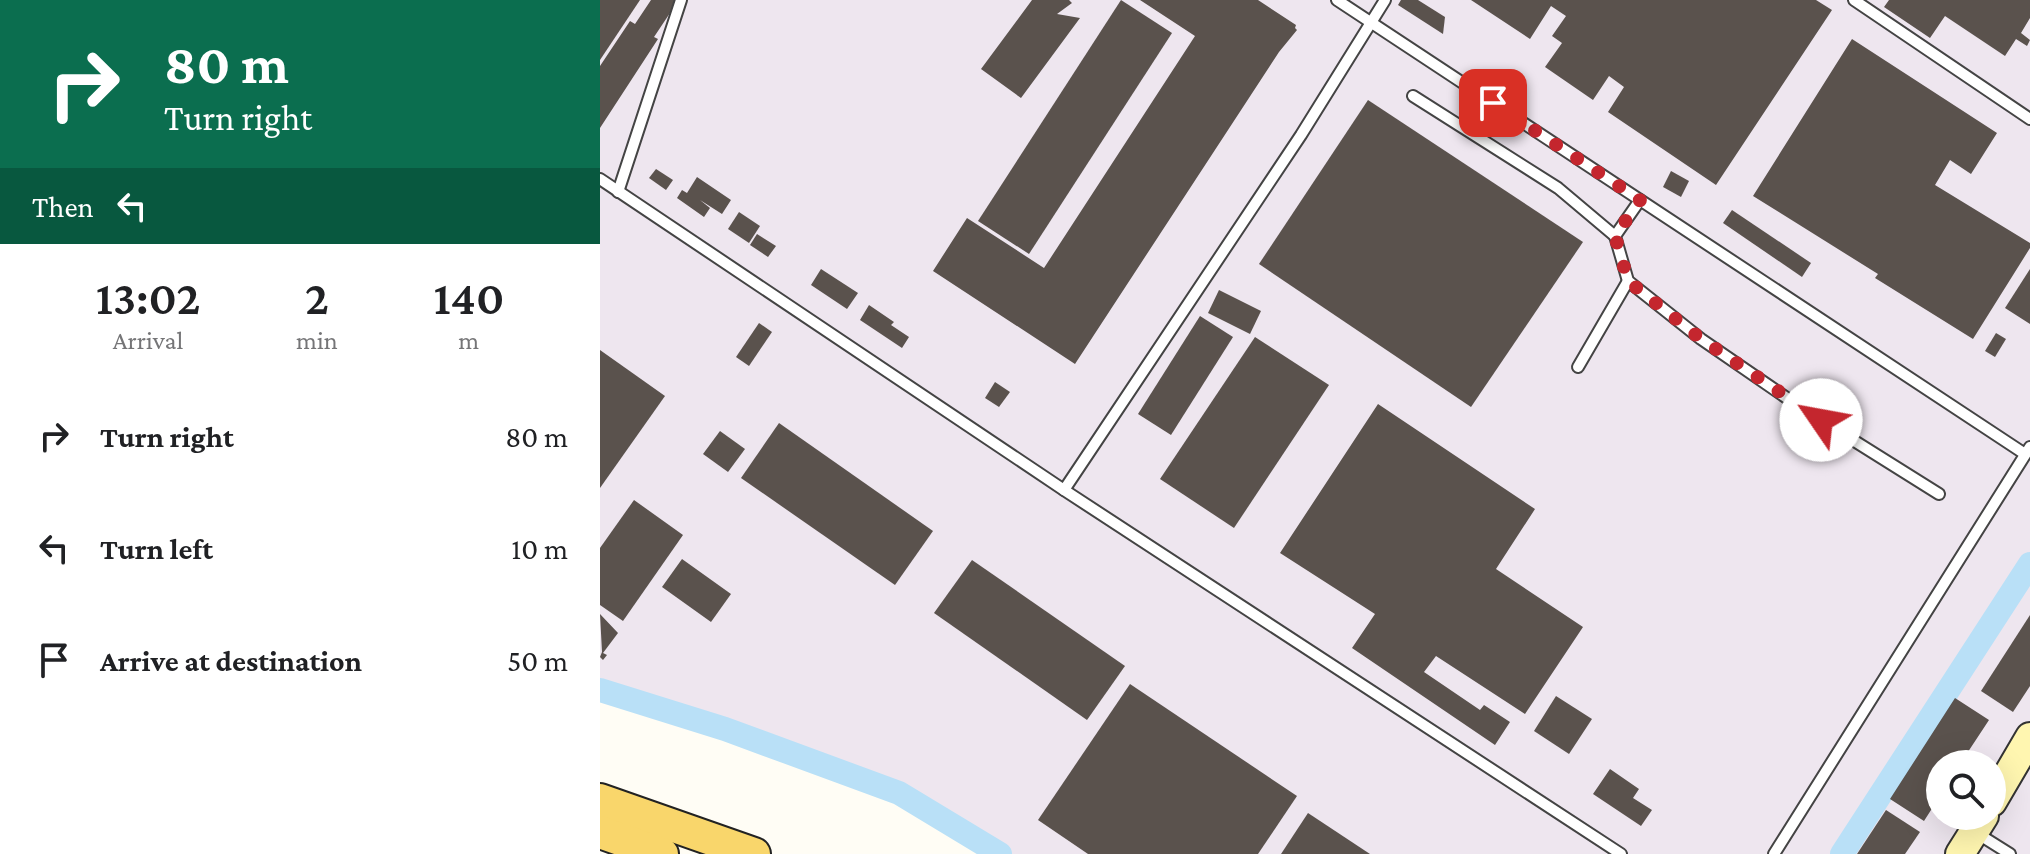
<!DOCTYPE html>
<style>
body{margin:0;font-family:"Crimson Pro",serif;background:#f6f6f6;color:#202124;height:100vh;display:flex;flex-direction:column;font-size:30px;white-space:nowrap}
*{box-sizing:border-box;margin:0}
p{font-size:26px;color:#757577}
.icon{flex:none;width:44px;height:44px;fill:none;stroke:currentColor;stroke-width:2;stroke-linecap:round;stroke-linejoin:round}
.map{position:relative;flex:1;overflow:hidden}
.sheet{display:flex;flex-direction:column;background:#fff;width:600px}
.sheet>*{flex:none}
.guide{background:#0b6e4f;color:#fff;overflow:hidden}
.fabs{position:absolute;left:1326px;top:750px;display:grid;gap:16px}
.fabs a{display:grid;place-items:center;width:80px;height:80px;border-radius:50%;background:#fff;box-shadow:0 8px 32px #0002;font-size:40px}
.pin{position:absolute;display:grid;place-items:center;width:68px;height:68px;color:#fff;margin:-34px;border-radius:16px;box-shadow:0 4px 12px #0006}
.me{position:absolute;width:88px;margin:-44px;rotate:303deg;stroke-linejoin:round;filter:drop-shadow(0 0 6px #0008)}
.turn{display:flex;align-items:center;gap:28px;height:168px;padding:0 32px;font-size:36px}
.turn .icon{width:104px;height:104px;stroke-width:2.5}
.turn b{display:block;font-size:56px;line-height:68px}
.then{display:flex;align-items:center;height:76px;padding:0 32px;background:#0003;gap:16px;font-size:30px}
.eta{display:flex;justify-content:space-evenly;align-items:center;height:136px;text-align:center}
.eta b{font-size:48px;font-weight:600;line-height:56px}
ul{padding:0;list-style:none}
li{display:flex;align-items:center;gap:24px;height:112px;padding:0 32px}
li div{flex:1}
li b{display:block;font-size:30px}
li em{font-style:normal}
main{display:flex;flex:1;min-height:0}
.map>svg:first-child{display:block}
</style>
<main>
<section class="sheet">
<div class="guide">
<div class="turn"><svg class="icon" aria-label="right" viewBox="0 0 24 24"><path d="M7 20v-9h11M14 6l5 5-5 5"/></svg><div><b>80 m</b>Turn right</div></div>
<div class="then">Then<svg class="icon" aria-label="left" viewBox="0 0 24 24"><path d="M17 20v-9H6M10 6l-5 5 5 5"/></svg></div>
</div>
<div class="eta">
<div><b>13:02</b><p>Arrival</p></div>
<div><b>2</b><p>min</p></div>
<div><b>140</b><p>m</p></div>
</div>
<ul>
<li><svg class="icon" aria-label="right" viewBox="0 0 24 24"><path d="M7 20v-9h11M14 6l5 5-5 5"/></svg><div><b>Turn right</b></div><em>80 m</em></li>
<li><svg class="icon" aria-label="left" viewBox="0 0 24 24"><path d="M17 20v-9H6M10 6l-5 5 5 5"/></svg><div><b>Turn left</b></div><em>10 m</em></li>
<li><svg class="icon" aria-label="arrive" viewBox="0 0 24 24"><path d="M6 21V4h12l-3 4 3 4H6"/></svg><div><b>Arrive at destination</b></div><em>50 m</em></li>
</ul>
</section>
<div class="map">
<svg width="1430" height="854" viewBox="0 0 1430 854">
<rect width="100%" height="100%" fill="#fffdf5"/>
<path fill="#eee6ef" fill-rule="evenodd" d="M0,0h1430v854h-1032l-65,-38 -163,-70 -170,-46zM1340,764h52v52h-52z"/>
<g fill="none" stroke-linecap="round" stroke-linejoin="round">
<g stroke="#b9e0f7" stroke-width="24">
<polyline points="0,690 125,729 299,793 400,854"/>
<polyline points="1242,854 1430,564"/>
</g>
</g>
<g fill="#5a524d">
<polygon points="0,0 40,0 0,60"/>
<polygon points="51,0 75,0 70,13 54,37 58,39 0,128 0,66 30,21 35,24"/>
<polygon points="432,0 469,0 472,3 457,14 480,18 421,98 381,69"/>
<polygon points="521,0 572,33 429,254 378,221"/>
<polygon points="540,0 658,0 696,25 695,28 697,30 679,52 475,364 333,271 367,218 444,268 595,36"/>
<polygon points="801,0 818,0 845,17 843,34 798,5"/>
<polygon points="871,0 1216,0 1232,10 1116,185 1008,112 1024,87 1009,76 993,100 945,67 962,43 952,36 966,16 951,6 930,39"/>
<polygon points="1289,0 1430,0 1430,18 1421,33 1430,40 1427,46 1416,39 1405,56 1345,16 1330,38 1284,7"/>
<polygon points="1252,39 1397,133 1371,174 1350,160 1335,185 1430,243 1430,248 1373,339 1275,278 1278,274 1153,196"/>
<polygon points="768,100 983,242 871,407 659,264"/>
<polygon points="56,169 73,180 66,190 49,178"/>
<polygon points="1071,171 1089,181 1081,197 1063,187"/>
<polygon points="97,177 131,200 122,214 100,200 110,208 104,217 77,198 82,190 87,193"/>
<polygon points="1132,210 1211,263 1202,277 1123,223"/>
<polygon points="139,212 160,226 149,243 128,229"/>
<polygon points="157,234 176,246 168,257 150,245"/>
<polygon points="221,269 258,293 247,309 211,285"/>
<polygon points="1430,269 1430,324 1405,308"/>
<polygon points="619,290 661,311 650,334 608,313"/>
<polygon points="269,305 294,322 291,325 309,337 302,348 260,320"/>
<polygon points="600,316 633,337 571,435 538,414"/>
<polygon points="159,323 172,332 149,366 136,357"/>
<polygon points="1396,333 1406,339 1395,357 1385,351"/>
<polygon points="655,337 729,385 634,528 560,479"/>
<polygon points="0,350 65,396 0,488"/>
<polygon points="395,382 410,392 399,407 385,398"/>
<polygon points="778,404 935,509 896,569 983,627 925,714 836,656 824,672 880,710 884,705 910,722 895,745 752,648 775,614 680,553"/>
<polygon points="179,423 333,531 295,585 141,478"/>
<polygon points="120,431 145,449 128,472 103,454"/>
<polygon points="34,500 83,535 23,621 0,605 0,548"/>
<polygon points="82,559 131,594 111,622 62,587"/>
<polygon points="372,560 525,666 487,720 334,613"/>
<polygon points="0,614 18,633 3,653 7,655 3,660 0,657 2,652"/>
<polygon points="1430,615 1430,686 1413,712 1381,691"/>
<polygon points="530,684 697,796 658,854 488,854 438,820"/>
<polygon points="956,696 992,719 969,754 934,731"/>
<polygon points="1355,698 1389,720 1360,764 1340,764 1340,796 1324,821 1290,799"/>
<polygon points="1010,769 1039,789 1033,798 1052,810 1041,826 993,794"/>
<polygon points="1286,810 1320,832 1305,854 1257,854"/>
<polygon points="708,813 770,854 681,854"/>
</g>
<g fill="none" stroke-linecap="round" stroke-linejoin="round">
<g stroke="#444" stroke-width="14">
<g id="lane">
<polyline points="737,0 1425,454"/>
<polyline points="1254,0 1430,119"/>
<polyline points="813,96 958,188 1015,236"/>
<polyline points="0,179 464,490 1021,854"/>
<polyline points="18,192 81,0"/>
<polyline points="1040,200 1015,236 1028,281 1101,339 1197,405 1339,494"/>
<polyline points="978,367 1028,281"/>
<polyline points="464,490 701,135 785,0"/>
<polyline points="1375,832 1410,854"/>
<polyline points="1174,854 1430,447"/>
</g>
</g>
<g stroke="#333" stroke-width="32">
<g id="secondary">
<polyline points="1392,802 1430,737"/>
<polyline points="1360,854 1384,816"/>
</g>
</g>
<g stroke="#222" stroke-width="36">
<g id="primary">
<polyline points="0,800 154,854"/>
<polyline points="0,832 62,854"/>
</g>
</g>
<use href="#lane" stroke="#fff" stroke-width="10"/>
<use href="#secondary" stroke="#fff6b0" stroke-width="28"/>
<use href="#primary" stroke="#f9d66b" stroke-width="32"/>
</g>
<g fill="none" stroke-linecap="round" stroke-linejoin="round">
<polyline stroke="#c4262e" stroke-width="14" stroke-dasharray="0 25.2" points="893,103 1040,200 1015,236 1028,281 1101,339 1221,420"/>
</g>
</svg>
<div class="fabs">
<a><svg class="icon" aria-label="search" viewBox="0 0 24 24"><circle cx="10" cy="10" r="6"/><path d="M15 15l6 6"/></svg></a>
</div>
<div class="pin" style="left:893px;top:103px;background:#d93025"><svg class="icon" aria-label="arrive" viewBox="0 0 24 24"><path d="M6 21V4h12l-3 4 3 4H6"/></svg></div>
<svg class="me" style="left:1221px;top:420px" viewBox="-20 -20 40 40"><circle r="19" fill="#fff"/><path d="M0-13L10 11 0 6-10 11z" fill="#c4262e"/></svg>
</div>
</main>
